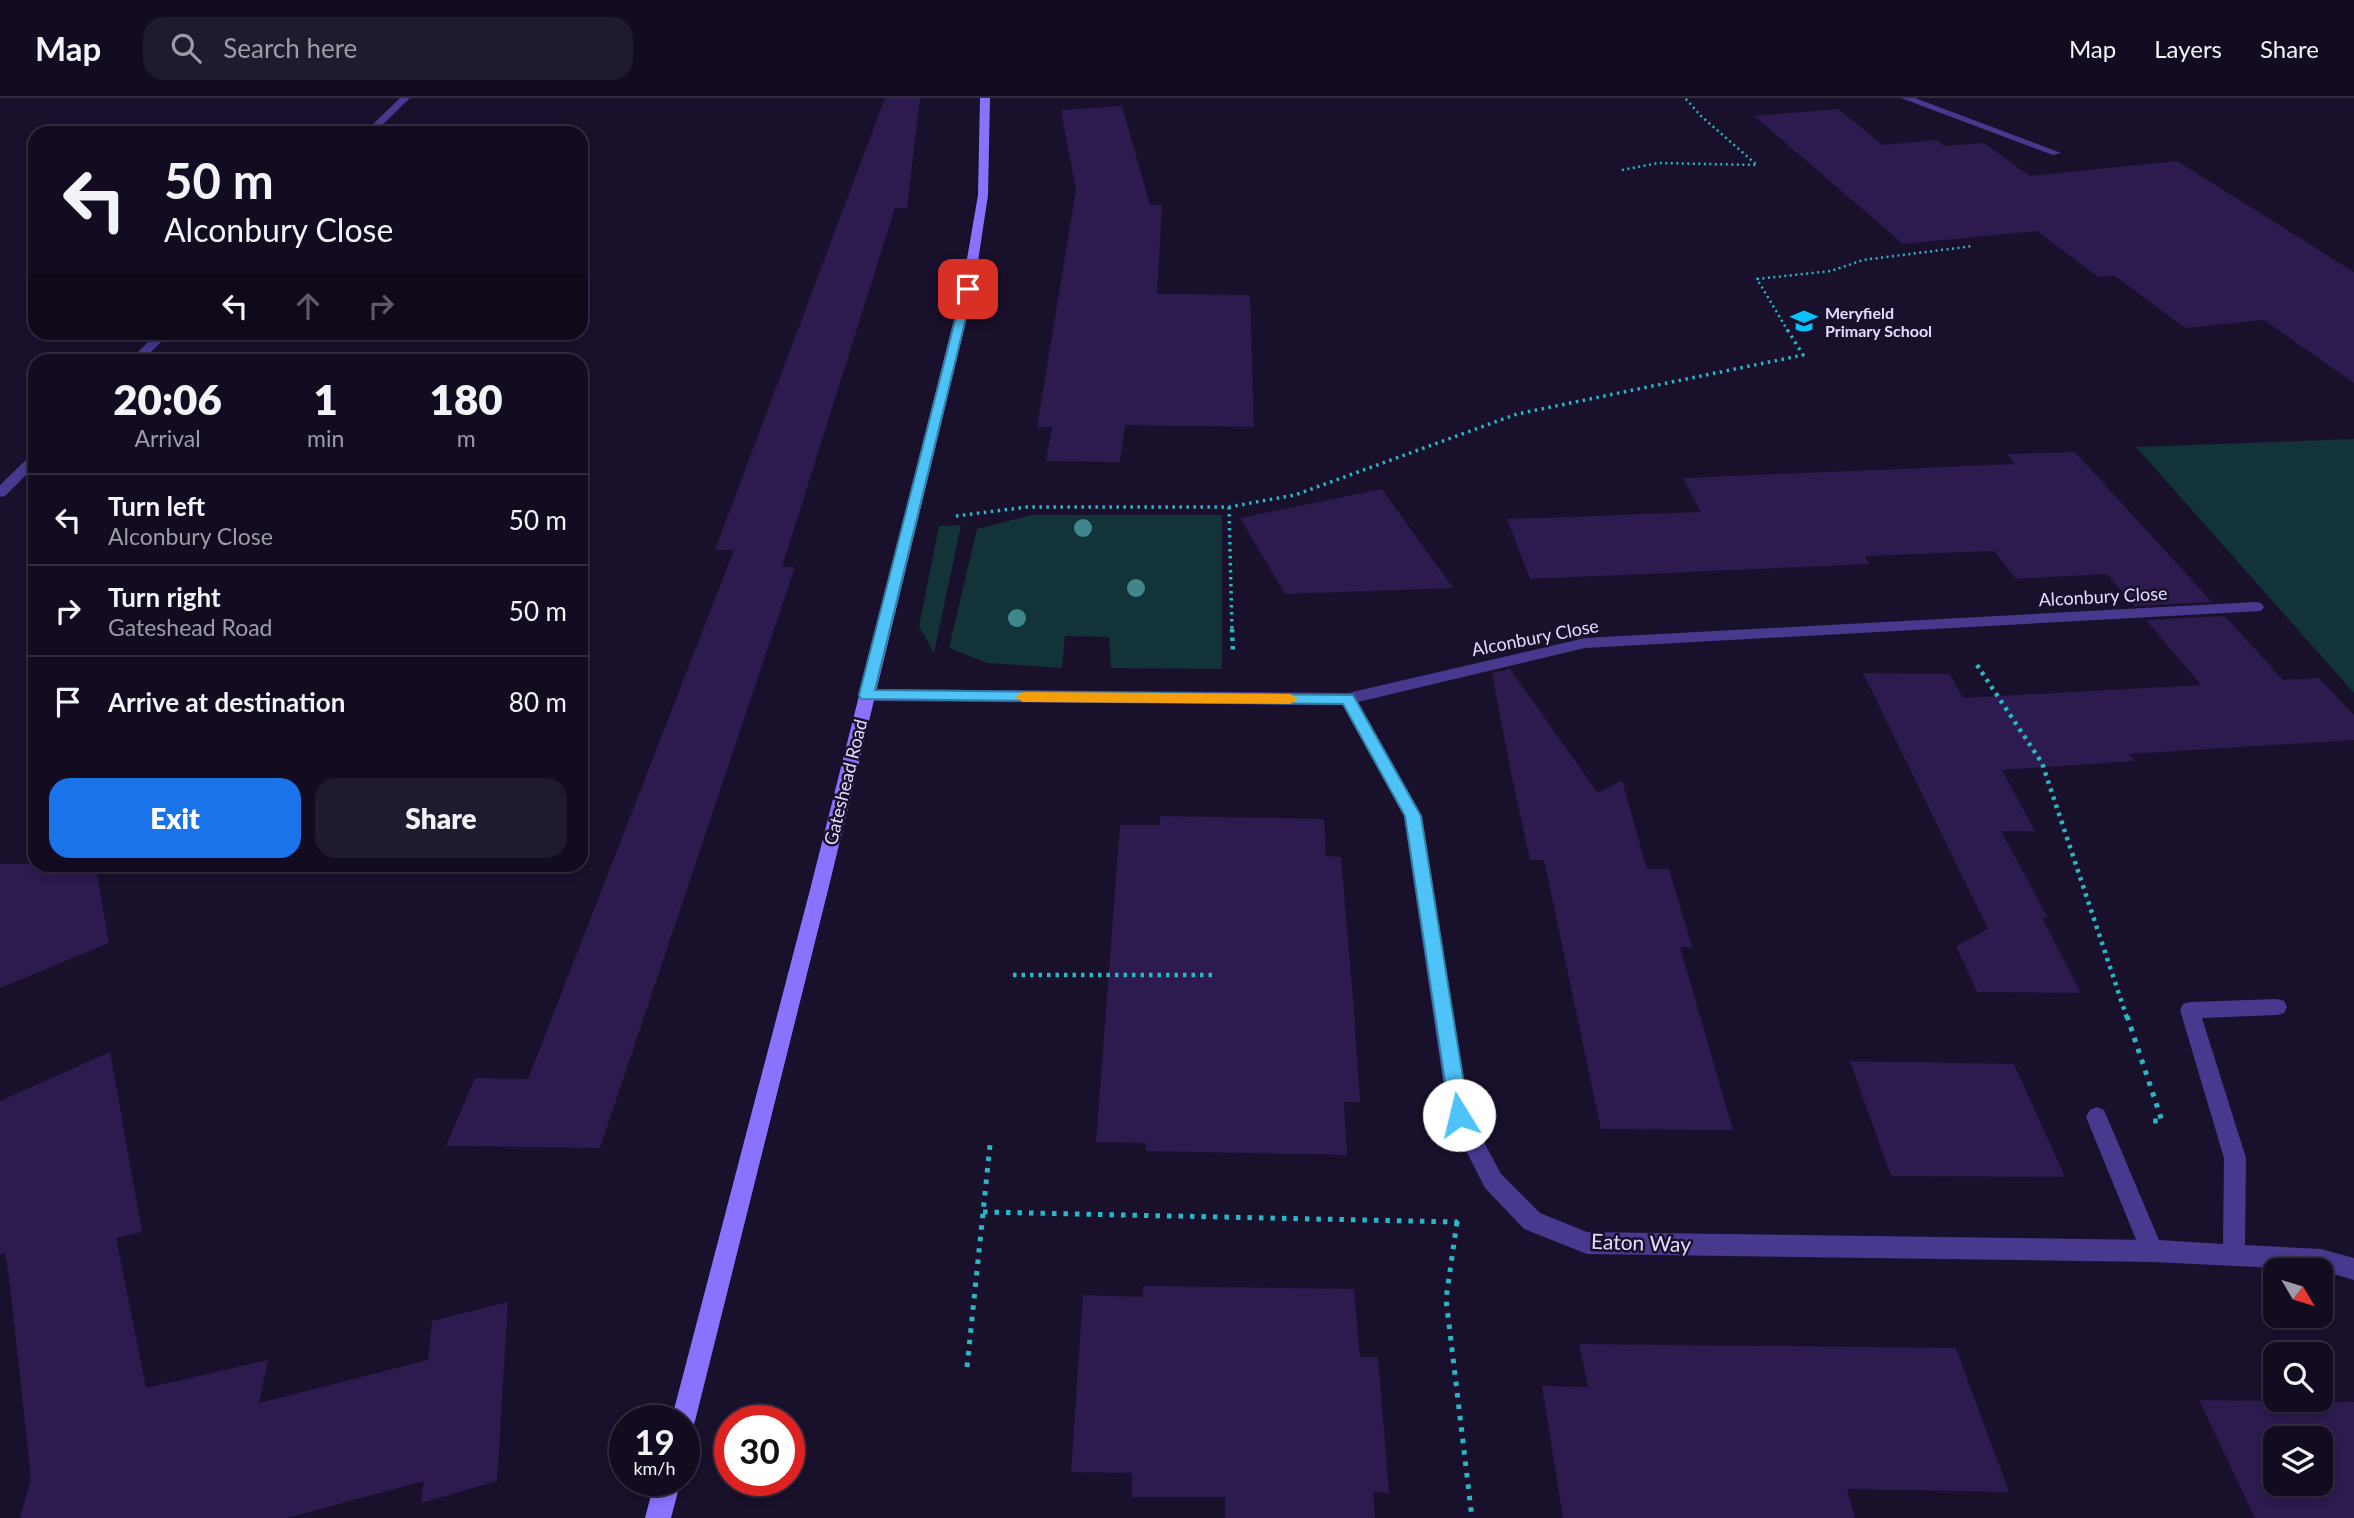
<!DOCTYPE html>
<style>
body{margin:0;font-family:Lato,sans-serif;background:#201a2e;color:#f1f3f6;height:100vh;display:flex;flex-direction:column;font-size:26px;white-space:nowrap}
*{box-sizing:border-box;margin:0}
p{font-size:23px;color:#9d9ba5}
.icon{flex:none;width:38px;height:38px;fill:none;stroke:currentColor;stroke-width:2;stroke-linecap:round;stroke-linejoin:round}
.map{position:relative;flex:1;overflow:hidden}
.details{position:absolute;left:28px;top:256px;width:560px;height:518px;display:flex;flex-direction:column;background:#130c21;border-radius:21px;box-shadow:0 4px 10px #0003,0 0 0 2px #322c3f}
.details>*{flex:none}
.guide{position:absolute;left:28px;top:28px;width:560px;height:214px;border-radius:21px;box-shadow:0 4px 10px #0003,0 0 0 2px #322c3f;background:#130c21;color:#f1f3f6;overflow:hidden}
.needle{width:46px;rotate:128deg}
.controls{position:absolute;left:2263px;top:1160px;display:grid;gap:14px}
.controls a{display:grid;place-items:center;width:70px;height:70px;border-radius:14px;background:#130c21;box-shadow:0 4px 10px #0003,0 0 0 2px #322c3f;font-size:35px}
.speed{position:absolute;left:609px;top:1307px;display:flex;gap:14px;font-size:35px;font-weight:700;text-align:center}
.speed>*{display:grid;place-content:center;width:91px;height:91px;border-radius:50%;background:#130c21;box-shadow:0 4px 10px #0003,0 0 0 2px #322c3f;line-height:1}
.speed small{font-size:18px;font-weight:400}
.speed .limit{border:10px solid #d22;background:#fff;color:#111}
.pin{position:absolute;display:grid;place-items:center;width:60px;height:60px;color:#fff;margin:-30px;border-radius:14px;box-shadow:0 4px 10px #0006}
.me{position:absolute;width:77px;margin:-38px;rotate:351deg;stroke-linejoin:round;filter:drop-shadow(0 0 5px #0008)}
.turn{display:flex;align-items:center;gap:24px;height:147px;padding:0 21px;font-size:32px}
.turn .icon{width:91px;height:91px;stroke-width:2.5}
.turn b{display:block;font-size:49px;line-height:60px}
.lanes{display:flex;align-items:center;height:66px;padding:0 21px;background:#0003;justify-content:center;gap:35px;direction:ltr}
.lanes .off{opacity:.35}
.eta{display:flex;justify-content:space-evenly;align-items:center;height:119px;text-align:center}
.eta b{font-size:42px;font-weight:800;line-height:49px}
.action{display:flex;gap:14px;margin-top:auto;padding:14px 21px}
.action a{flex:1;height:80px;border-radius:21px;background:#1a73e8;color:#fff;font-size:28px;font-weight:800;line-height:80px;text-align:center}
.action a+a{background:#201a2e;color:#f1f3f6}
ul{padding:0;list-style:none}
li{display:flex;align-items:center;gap:21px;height:91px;padding:0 21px;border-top:2px solid #322c3f}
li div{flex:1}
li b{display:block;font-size:26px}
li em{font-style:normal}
header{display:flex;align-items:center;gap:42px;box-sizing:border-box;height:98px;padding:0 35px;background:#130c21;border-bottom:2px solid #322c3f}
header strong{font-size:33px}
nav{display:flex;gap:38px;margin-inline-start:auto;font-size:24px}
.search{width:490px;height:63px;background:#201a2e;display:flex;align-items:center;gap:18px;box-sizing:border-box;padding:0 24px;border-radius:21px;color:#9d9ba5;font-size:26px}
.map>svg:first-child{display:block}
</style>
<header>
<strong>Map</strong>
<div class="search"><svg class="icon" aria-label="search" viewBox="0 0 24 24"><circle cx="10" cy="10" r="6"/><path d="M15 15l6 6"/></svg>Search here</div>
<nav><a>Map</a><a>Layers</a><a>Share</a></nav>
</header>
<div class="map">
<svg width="2354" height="1420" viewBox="0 0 2354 1420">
<rect width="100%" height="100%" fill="#19102c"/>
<g fill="#123337">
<polygon points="2354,341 2354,595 2136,349"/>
<polygon points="1032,417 1222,417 1222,571 1111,570 1109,539 1065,538 1062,570 987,565 949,550 977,431"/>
<polygon points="961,427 934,555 919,528 939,428"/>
</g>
<g fill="#2d1a4e" fill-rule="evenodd">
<polygon points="885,0 920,0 907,110 895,110 782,469 795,469 600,1050 446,1048 475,980 528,981 734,452 715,452"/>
<polygon points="1122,8 1150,107 1162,107 1157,196 1250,197 1254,329 1125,327 1120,364 1046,363 1052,329 1037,329 1076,92 1061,12"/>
<polygon points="1838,11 1883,47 1936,42 1944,48 1984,45 2030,78 2177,63 2354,174 2354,285 2264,222 2185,230 2115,178 2098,179 2037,133 1903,146 1754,18"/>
<polygon points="2075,354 2212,504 2134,508 2107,476 2016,481 1994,453 1865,458 1870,466 1530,481 1507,421 1701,414 1683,380 2015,366 2007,356"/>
<polygon points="1382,391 1453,490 1285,496 1240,420"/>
<polygon points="2225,518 2283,582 2319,580 2354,617 2354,642 2129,656 2135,663 2002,672 2035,733 2001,733 2048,820 2042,820 2081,895 1977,894 1956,848 1988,831 1863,575 1950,576 1963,600 2201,587 2146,522"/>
<polygon points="1510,571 1598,695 1622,682 1647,771 1669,771 1692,849 1680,849 1733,1032 1601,1031 1544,762 1530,762 1510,670 1492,575"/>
<polygon points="1160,718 1324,721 1326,758 1341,759 1354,913 1360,1004 1344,1004 1347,1057 1146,1053 1146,1045 1096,1044 1120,727 1160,727"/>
<polygon points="0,766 95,766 109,845 0,890"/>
<polygon points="110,954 142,1134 116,1140 146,1290 268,1262 259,1305 428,1262 432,1223 508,1204 497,1383 421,1405 424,1383 287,1420 20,1420 31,1381 9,1179 5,1154 0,1157 0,1003"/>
<polygon points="1850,963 2014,966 2065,1079 1891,1078"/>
<polygon points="1143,1188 1354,1191 1360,1259 1378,1259 1389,1395 1373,1394 1375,1420 1225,1420 1225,1399 1132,1399 1132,1375 1071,1374 1083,1197 1143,1199"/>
<polygon points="1579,1246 1956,1250 2009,1394 1847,1391 1855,1420 1563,1420 1542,1288 1588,1289"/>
<path d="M2199,1302l155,2v116h-99zM2275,1340h45v46h-45z"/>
</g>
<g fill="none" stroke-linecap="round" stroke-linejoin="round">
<g stroke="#29b7c5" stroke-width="2.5" stroke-dasharray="2 3.5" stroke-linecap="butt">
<polyline points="1622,72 1658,65 1757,67 1701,18 1685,0"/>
<polyline points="1788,233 1757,181 1831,173 1863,162 1973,148"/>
</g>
<g stroke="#29b7c5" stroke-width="3.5" stroke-dasharray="2.5 4.5" stroke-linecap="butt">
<polyline points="1229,409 1232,533"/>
<polyline points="956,418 1027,409 1229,409 1295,397 1517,316 1803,257 1787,231"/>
</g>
<g stroke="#29b7c5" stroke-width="4.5" stroke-dasharray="3.5 5" stroke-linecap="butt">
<polyline points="1232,531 1233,555"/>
<polyline points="1977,567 2042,665 2127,920"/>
<polyline points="1013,877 1215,877"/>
</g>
<g stroke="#29b7c5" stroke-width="5" stroke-dasharray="4.5 7" stroke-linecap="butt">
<polyline points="2127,918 2162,1023 2149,1023"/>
<polyline points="983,1114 1457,1124 1460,1121"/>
<polyline points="1457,1124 1446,1201 1472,1420"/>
<polyline points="967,1269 990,1047"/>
</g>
<g fill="#48388e" fill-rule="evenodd">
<polygon points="1901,0 1915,0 2061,55 2053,57"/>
<polygon points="2277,901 2284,903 2287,909 2284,915 2277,917 2202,920 2246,1060 2245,1147 2321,1151 2354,1160 2354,1182 2320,1172 2152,1164 2144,1161 2086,1019 2090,1012 2097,1009 2104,1012 2159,1142 2223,1146 2224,1060 2180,912 2183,906 2190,904"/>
</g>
<g fill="#48388e" fill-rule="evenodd">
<polygon points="400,0 410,0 374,35 364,35"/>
<polygon points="158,234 171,234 143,262 130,262"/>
<polygon points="35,357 35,368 5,398 0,399 0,387 30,358"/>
<polygon points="2256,504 2261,505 2264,509 2261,513 1585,550 1358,604 1422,718 1469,1016 1501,1076 1540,1115 1587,1134 2152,1142 2160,1145 2163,1153 2160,1161 2152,1164 1587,1156 1524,1131 1485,1090 1448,1017 1404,718 1343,607 867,603 859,597 867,591 1348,595 1585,540"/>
</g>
<g fill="#8a72ff" fill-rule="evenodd">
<polygon points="980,0 990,0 988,97 974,190 829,788 695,1323 692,1332 684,1335 684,1323 671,1323 811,788 962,190 978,97"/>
<polygon points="655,1382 681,1382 671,1420 645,1420"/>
</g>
</g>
<g fill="#3f878c">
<circle cx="1083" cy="430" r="9"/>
<circle cx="1136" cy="490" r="9"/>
<circle cx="1017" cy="520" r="9"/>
</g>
<polygon fill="#4fc3f7" stroke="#337fa1" stroke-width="2" points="968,187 973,191 875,592 1353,597 1421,718 1469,1017 1466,1023 1459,1026 1452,1023 1450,1017 1405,718 1343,606 861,601 859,597 963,191"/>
<polygon fill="#f59e0b" points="1023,594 1290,596 1298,601 1290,606 1023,604 1015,599"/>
<defs>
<g id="school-bare" transform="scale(2.1)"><path d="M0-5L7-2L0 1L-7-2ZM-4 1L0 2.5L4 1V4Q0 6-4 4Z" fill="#07c2ff" stroke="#19102c" stroke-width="2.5" paint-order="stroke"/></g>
</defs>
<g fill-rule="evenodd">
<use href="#school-bare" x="1804" y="223"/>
</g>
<g text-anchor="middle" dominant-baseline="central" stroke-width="5" stroke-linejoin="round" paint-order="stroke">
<g font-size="16" font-weight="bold" fill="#e4dbff" stroke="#19102c" text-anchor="start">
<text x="1825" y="214">Meryfield<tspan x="1825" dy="18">Primary School</tspan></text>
</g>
<g font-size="18" fill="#e4dbff" stroke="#19102c">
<text transform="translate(2103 498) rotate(-3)">Alconbury Close</text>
<text transform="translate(1535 539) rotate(-11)">Alconbury Close</text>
<text transform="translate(845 684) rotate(-76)">Gateshead Road</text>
</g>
<g font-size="21" fill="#e4dbff" stroke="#19102c">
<text transform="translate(1641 1144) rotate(2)">Eaton Way</text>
</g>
</g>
</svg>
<div class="controls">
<a><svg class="needle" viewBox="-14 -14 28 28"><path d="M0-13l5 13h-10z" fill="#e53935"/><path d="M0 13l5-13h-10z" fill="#9d9ba5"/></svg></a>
<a><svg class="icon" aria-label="search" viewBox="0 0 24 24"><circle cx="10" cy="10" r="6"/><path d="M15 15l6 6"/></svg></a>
<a><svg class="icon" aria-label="layers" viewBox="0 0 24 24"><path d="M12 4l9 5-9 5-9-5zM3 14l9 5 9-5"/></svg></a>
</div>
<div class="speed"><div>19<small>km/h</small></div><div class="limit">30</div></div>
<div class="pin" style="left:968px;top:191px;background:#d93025"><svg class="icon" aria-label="arrive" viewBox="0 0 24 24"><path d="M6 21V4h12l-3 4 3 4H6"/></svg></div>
<svg class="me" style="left:1459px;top:1017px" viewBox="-20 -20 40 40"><circle r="19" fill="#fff"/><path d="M0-13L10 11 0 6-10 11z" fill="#4fc3f7"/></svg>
<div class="guide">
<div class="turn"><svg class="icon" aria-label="left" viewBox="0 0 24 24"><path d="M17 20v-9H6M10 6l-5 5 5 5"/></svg><div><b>50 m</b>Alconbury Close</div></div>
<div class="lanes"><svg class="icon" aria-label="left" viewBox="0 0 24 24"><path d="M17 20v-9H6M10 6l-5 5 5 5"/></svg><svg class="icon off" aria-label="ahead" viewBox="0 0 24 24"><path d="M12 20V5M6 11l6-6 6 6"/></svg><svg class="icon off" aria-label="right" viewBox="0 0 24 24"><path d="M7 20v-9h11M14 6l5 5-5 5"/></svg></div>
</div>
<section class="details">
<div class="eta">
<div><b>20:06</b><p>Arrival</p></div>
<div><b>1</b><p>min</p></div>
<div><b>180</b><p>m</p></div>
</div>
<ul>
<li><svg class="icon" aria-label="left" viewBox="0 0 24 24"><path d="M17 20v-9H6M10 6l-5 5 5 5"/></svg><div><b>Turn left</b><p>Alconbury Close</p></div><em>50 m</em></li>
<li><svg class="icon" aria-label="right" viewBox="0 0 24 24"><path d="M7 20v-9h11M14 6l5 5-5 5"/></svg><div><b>Turn right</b><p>Gateshead Road</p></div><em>50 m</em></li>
<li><svg class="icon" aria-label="arrive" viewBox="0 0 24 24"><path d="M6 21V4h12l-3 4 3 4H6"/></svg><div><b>Arrive at destination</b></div><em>80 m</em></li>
</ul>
<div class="action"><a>Exit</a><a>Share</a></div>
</section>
</div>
